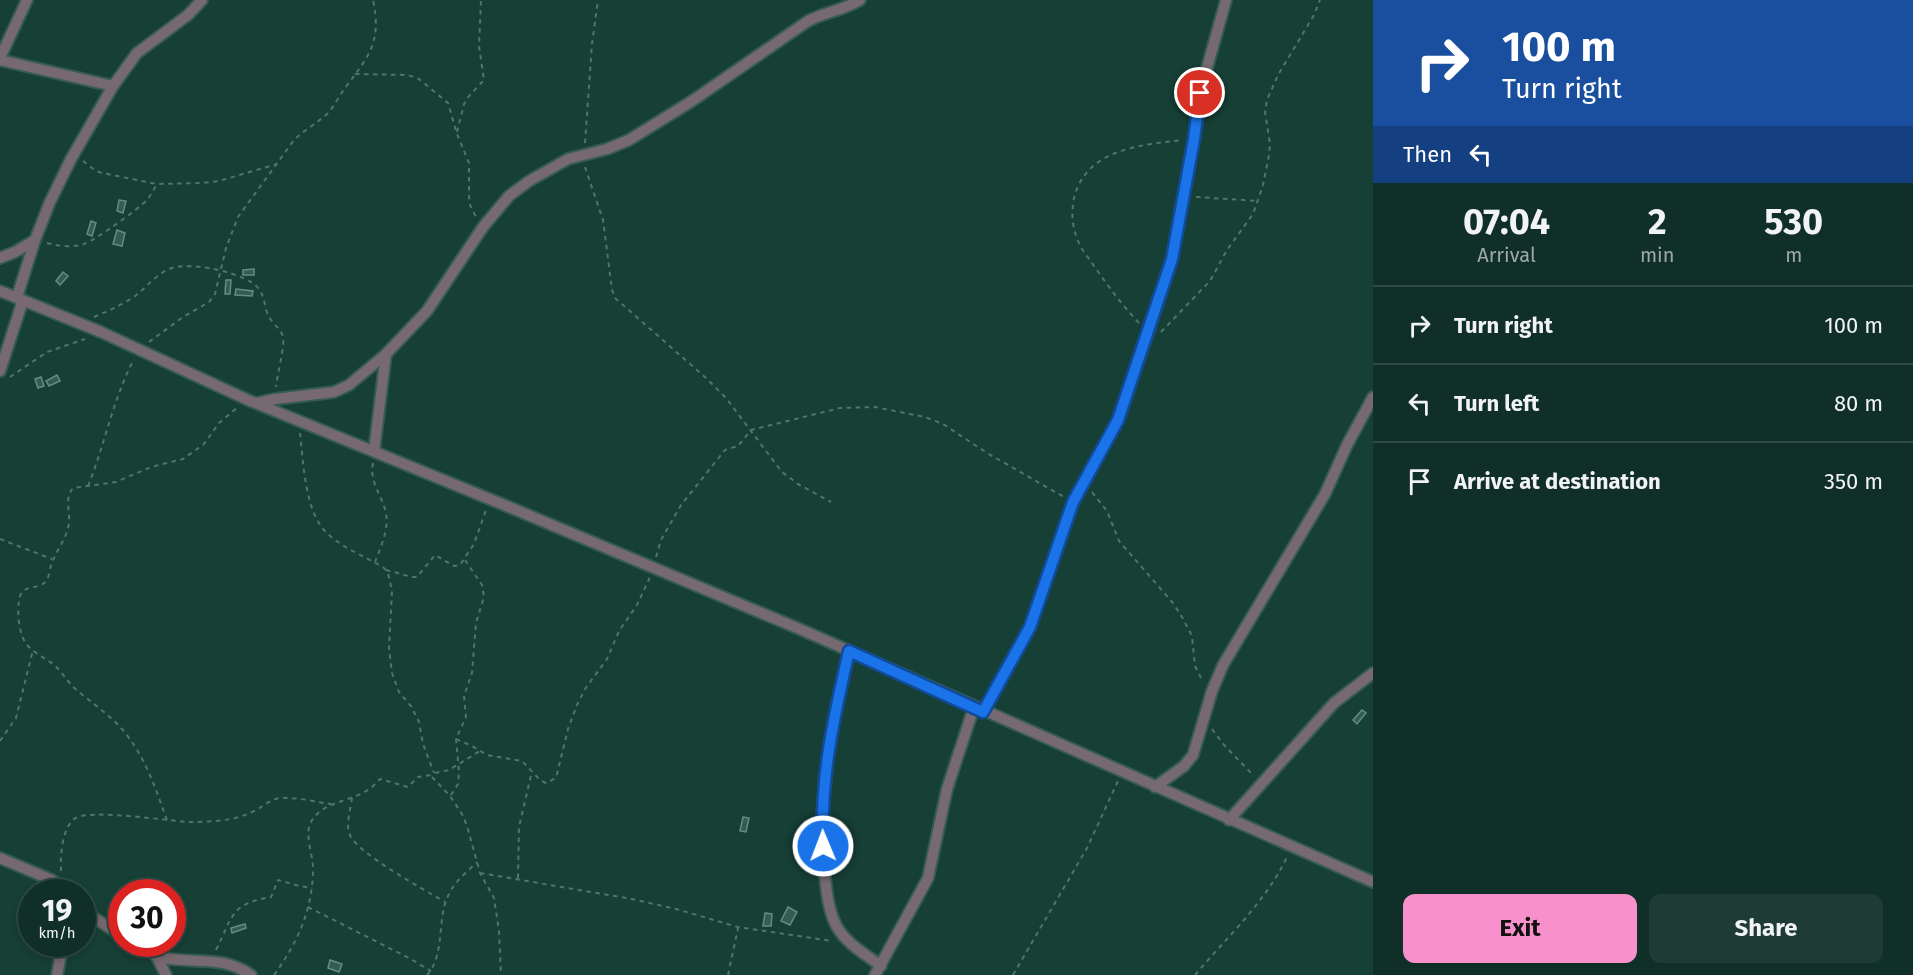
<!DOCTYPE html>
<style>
body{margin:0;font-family:"Fira Sans",sans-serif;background:#1e3b34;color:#f1f3f6;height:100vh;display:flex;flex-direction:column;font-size:22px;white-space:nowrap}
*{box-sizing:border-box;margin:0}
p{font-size:20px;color:#9ca9a8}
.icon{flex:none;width:33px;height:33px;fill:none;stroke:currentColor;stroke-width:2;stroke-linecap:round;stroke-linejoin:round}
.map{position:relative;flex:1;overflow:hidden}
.panel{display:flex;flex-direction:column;background:#102f28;width:540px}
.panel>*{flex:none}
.hud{background:#1a4fa0;color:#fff;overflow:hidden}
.speed{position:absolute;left:18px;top:879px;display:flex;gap:12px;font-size:30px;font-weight:700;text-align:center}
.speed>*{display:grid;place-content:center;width:78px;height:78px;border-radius:50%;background:#102f28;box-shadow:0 3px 9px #0003,0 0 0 2px #304a45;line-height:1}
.speed small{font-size:15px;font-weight:400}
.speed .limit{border:9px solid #d22;background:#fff;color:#111}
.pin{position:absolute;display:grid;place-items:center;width:51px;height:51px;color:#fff;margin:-26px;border:3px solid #fff;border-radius:50%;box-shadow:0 2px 6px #0007}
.me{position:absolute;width:66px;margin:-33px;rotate:359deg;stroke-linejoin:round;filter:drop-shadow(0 0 4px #0008)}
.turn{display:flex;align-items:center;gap:21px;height:126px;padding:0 30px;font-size:27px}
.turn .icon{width:78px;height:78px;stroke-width:2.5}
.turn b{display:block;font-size:42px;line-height:51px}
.then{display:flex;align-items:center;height:57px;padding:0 30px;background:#0003;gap:12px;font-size:22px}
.eta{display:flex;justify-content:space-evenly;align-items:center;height:102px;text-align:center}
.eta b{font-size:36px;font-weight:700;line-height:42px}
.action{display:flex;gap:12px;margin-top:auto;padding:12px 30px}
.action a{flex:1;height:69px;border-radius:12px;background:#f890cb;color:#111;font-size:24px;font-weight:700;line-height:69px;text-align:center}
.action a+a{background:#1e3b34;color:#f1f3f6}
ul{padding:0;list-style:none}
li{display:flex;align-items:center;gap:18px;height:78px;padding:0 30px;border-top:2px solid #304a45}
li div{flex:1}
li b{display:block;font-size:22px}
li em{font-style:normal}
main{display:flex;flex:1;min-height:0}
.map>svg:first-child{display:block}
</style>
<main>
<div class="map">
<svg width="1373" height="975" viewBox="0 0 1373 975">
<rect width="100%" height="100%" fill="#163f36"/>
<g fill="#345c53" stroke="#648d82" stroke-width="1.5">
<polygon points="119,200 126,201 123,213 117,211"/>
<polygon points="91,221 96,223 92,236 87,234"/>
<polygon points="117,230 125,233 122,246 113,244"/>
<polygon points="254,269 254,275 243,275 243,270"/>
<polygon points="63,272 68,276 60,285 56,281"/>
<polygon points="226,280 231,280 230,294 225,294"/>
<polygon points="236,289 253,291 252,296 235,295"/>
<polygon points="57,375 60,381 49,386 46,381"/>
<polygon points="41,377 44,386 38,388 35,379"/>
<polygon points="1362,710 1366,713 1357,724 1353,720"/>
<polygon points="743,817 749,818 746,832 740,831"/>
<polygon points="788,907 797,912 790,925 781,921"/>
<polygon points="765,913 772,914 771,926 763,926"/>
<polygon points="245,924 246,928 232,933 231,928"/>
<polygon points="330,960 342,964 339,972 328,968"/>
</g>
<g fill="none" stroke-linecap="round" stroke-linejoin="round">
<g stroke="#365b53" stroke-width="14">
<g id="street">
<polyline points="0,58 27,0"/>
<polyline points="0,60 113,86"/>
<polyline points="0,258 15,252 35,240"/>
<polyline points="0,291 101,332 248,400 509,507 802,630 1373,882"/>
<polyline points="17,297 35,240 50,202 71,159 113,86 137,53 188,15 202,0"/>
<polyline points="0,371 23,300"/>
<path d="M257,403l18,-4 59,-7 15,-7 37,-31 41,-43 56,-84 26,-31 20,-15 39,-22 39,-10 22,-9 63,-39 116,-80c17,-9 36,-11 52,-21"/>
<polyline points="374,451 386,354"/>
<path d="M849,651c-18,75 -33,150 -24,227 2,16 4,35 12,49 10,17 28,27 44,39"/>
<polyline points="983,712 1030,627 1073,503 1118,420 1148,333 1172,259 1194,139 1200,93 1226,0"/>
<polyline points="1155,787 1184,766 1193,755 1212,691 1223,665 1325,494 1347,445 1373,397"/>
<polyline points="1229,820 1334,703 1373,673"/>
<polyline points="0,858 52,880 70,892"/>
<polyline points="82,905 93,917 122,936"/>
<path d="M135,944c9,5 19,11 30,14 31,6 58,-3 86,17"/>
<polyline points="156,955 166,975"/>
<polyline points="57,975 63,944"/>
<polyline points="875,975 928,878 947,789 974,707"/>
</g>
</g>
<g stroke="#51746c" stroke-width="2" stroke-dasharray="4.5 4.5" stroke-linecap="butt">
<polyline points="355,74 408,75 419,79 448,103 457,134 469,163 469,196 470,205 476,217"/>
<polyline points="457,132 464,104 469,96 484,80 479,46 481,0"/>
<polyline points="585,143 592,44 598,0"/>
<polyline points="83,161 96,171 102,173 157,184 202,183 219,181 277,164"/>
<polyline points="585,167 603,220 612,290 615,298 706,378 726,398 782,472 798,484 831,502"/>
<polyline points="1196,197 1259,201"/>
<path d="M47,243c12,3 25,5 37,1 13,-5 53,-34 63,-44 4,-5 7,-11 10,-16"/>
<path d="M94,317c14,-6 28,-12 41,-21 12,-9 22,-23 37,-28 19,-6 74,4 87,21 6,8 5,17 9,26 3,8 13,13 15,22 2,8 -6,39 -7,50"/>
<path d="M1139,323c-17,-18 -31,-37 -45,-57 -5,-8 -12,-15 -15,-23 -7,-15 -8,-29 -5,-45 12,-49 66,-53 108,-58"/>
<polyline points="1161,332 1210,281 1227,250 1253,214 1263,185 1269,155 1270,144 1265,112 1267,100 1278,75 1314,15 1320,0"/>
<path d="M149,342l34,-25 26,-15 6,-8 11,-46 12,-31 56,-77c10,-10 22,-16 33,-26 7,-7 12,-18 18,-26 24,-32 37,-46 28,-88"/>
<polyline points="10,377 47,352 85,339"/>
<path d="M300,433c3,27 5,78 25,98 16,17 40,25 59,37l4,5 4,18 -3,57 3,25 7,19 12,14 8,16 4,22 11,29"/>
<path d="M373,463c-4,19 9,32 13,50 3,17 -5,33 -11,49"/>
<path d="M88,486c17,-42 25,-87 46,-127"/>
<polyline points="1092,492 1107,511 1119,541 1173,603 1182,617 1192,636 1195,666 1203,682"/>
<polyline points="0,539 52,559"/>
<polyline points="656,557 661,540 681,505 725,450 738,446 751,430 840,408 875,407 925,417 943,424 987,453 1064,497"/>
<polyline points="386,570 412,577 417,577 435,555 454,566 460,565 474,544 486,510"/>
<polyline points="1212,729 1224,745 1254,776"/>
<polyline points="456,739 472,746 487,755 522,761 540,780 546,783 554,779 557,774 568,729 577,705 585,689 607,659 619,631 637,605 650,577"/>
<polyline points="0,741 16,718 33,650"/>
<polyline points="435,773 449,770 480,751"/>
<polyline points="432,777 450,796 462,814 467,826 480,873 494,898 499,931 501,975"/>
<polyline points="451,795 458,784 459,772 456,739 466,717 464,696 472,673 476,623 484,597 482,585 465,560"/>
<path d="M352,798c-1,10 -7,27 -2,37 8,19 75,55 95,67"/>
<path d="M167,820c-11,-30 -21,-61 -41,-86 -14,-18 -32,-29 -48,-43 -10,-7 -15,-19 -25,-27 -8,-6 -19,-11 -26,-19 -8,-10 -10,-31 -8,-44 2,-22 26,-6 30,-27 3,-19 15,-30 19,-46 4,-14 -5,-28 5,-40l43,-6 35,-15 32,-8 21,-15 15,-21 19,-16"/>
<path d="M61,871c-1,-14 1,-42 13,-52 14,-11 94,2 115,3 20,0 45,-1 63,-10 10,-4 17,-13 29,-14 16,-1 34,4 50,6"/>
<polyline points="480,873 632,899 676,909 738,927 832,941"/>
<polyline points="518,878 519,827 532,771"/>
<polyline points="308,907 409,958 431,971"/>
<path d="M216,950c17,-34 14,-46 55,-53l7,-17 21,6 13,2"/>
<path d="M274,975c24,-33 39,-66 39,-107 0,-13 -9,-34 -2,-46 11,-20 37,-20 55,-31 6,-3 10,-8 14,-12l28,8 10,-10 14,-2"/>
<path d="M427,975c19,-21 9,-57 22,-81 6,-13 18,-22 28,-32"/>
<polyline points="728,975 738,928"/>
<polyline points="1013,975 1087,848 1118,781"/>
<path d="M1195,975c32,-38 71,-73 93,-120"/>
</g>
<use href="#street" stroke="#776970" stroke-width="10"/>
</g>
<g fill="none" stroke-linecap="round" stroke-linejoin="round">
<g stroke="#114b97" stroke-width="15">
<path id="route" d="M823,846c-3,-67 11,-130 26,-195l134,61 47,-85 43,-125 45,-82 54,-161 22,-120 6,-46"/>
</g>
<use href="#route" stroke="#1a73e8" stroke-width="10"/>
</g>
</svg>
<div class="speed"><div>19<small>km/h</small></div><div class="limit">30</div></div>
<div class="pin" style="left:1200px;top:93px;background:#d93025"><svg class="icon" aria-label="arrive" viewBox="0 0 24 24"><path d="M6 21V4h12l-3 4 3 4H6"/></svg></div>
<svg class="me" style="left:823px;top:846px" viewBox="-20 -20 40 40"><circle r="17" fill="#1a73e8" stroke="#fff" stroke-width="3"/><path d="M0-11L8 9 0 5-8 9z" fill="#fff"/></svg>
</div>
<section class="panel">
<div class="hud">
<div class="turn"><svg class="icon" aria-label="right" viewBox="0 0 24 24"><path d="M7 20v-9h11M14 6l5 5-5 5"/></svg><div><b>100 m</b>Turn right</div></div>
<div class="then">Then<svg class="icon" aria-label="left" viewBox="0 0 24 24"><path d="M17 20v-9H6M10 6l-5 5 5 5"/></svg></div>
</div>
<div class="eta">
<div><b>07:04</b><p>Arrival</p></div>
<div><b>2</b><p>min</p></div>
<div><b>530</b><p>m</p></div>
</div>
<ul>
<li><svg class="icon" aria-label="right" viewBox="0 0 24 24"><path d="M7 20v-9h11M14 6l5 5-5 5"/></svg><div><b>Turn right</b></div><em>100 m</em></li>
<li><svg class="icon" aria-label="left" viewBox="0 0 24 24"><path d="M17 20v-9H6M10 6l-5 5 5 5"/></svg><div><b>Turn left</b></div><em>80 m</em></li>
<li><svg class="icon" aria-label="arrive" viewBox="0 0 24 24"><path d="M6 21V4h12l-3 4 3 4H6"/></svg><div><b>Arrive at destination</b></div><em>350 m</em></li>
</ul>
<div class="action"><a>Exit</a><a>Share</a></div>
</section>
</main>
